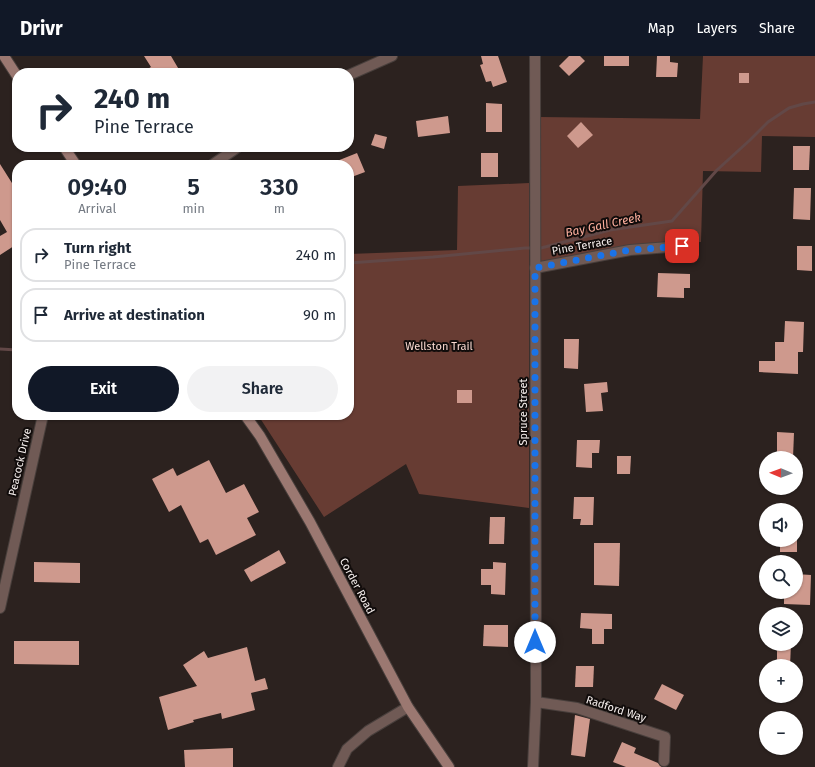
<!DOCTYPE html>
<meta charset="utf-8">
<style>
body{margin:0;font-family:"Fira Sans",sans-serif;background:#f2f2f3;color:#1f2937;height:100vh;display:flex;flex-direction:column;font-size:15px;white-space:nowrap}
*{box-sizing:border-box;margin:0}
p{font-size:13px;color:#747a83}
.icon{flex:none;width:22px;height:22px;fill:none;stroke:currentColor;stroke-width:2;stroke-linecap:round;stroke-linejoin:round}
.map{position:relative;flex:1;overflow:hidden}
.drawer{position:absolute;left:12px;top:104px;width:342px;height:260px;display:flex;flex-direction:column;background:#fff;border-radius:16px;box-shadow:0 1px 3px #0004}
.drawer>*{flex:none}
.top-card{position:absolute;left:12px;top:12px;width:342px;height:84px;border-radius:16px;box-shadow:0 1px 3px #0004;background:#fff;color:#1f2937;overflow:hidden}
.needle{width:26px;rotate:271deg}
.buttons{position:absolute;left:759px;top:395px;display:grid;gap:8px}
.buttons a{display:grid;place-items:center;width:44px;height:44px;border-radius:50%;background:#fff;box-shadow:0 1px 3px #0004;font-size:20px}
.pin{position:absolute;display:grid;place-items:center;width:34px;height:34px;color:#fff;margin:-17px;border-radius:8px;box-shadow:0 2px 6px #0006}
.me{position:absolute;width:44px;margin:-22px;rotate:0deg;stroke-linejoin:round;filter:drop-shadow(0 0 3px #0008)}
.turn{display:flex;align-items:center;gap:14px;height:84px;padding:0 16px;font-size:18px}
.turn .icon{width:52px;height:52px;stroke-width:2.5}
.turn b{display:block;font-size:28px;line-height:34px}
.eta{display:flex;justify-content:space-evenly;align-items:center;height:68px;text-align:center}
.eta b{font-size:24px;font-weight:600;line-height:28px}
.button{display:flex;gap:8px;margin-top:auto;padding:8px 16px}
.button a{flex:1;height:46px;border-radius:24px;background:#111827;color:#fff;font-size:16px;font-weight:600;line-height:46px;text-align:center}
.button a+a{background:#f2f2f3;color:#1f2937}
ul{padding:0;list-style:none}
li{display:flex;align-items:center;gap:12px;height:54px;margin:0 8px 6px;padding:0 8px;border:2px solid #e0e1e3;border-radius:16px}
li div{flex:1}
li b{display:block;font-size:15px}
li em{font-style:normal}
header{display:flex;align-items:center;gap:24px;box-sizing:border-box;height:56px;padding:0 20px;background:#111827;color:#fff}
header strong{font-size:19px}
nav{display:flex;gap:22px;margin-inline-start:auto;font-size:14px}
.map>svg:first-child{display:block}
</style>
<header>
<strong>Drivr</strong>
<nav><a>Map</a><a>Layers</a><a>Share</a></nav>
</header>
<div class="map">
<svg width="815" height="711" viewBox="0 0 815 711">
<rect width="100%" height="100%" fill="#2c221f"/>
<g fill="#673c33">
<polygon points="703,0 815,0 815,81 762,80 761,116 703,115 701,186 627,190 538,208 540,61 700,63"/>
<polygon points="529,127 529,452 419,438 406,408 324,461 258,359 349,359 349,198 457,194 458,130"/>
</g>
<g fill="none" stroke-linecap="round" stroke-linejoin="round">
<g stroke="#624847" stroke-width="3">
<polyline points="349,207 433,201 525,192 541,192 610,174 672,165 717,114 750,84 768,66 789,52 803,48 815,46"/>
<polyline points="0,293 17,294"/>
</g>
</g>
<g fill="#ce998d">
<polygon points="144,0 171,0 181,17 141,17 151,11"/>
<polygon points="481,0 498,0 507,26 493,31 491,25 486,26 480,9 483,8"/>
<polygon points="569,0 580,0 585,5 569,20 559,10"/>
<rect x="604" y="0" width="25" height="10"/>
<polygon points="657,0 670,0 670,6 678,7 677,21 656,21"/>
<rect x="739" y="17" width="10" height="10"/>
<polygon points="486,47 502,48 502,76 486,76"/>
<polygon points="448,60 450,77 418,81 416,65"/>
<polygon points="581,66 593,79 578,92 567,80"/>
<polygon points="375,78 387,81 384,93 371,89"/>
<polygon points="793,90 810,90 809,114 793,114"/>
<polygon points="357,97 365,116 349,122 349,109 327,109"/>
<rect x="481" y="97" width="17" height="24"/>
<polygon points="0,108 17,135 17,188 0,199 0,180 7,176 0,164"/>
<polygon points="794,132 811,132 810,164 793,163"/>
<polygon points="797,190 812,190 812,215 797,214"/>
<polygon points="658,217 690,218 690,232 684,232 684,242 657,241"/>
<polygon points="785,265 804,266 803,296 798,296 798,318 759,316 759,305 775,305 775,286 784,286"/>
<polygon points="564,283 579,283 578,313 564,312"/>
<polygon points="607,326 608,336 601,337 603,355 586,356 584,328"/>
<rect x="457" y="334" width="15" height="13"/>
<polygon points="777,376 794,377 793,402 777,402"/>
<polygon points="577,384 600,384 599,397 592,397 592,412 576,411"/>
<polygon points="617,400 631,400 630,418 617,418"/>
<polygon points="209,404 226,437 244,428 259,456 247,462 256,479 216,499 208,483 200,487 181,449 169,456 152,423 173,412 177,420"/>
<polygon points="574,441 594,441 593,469 580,469 581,463 573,463"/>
<polygon points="490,461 505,461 504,488 489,488"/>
<rect x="780" y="484" width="17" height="12"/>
<polygon points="594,487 620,487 619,530 594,529"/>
<polygon points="279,494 286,507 251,526 244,514"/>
<polygon points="34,506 80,507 80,527 34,526"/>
<polygon points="493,506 506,507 505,539 491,538 491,529 481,529 481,513 493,513"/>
<polygon points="796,518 811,519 810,549 784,548 784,536 796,536"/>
<polygon points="581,557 612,558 612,573 604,573 604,588 592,588 592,573 580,572"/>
<polygon points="484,569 508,569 508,591 483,590"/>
<polygon points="14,585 79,585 79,609 14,608"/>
<polygon points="777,588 791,588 790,610 777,610"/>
<polygon points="247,591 255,625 265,622 268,633 251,637 255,654 222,663 221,657 193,664 194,666 168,674 159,641 197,630 183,609 204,595 208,602"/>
<polygon points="576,610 594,610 593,631 575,631"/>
<polygon points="662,628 684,639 676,654 654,643"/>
<polygon points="575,659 590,663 585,701 571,699"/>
<polygon points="622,686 636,692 634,697 658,707 660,710 662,711 626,711 613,706"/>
<polygon points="233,692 233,711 185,711 184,694"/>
</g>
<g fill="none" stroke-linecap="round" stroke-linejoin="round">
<g stroke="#483f3c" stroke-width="12">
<g id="street">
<polyline points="349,19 392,0"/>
<polyline points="212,109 238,91"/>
<polyline points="535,212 630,194 682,190"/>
<polyline points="0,552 43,359"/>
<polyline points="536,646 577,652 665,681 664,705"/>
<polyline points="338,711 347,693 368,675 408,651"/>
<polyline points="533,711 536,646 535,0"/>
</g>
</g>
<g stroke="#483f3c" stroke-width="12">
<g id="secondary">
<polyline points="4,0 17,20"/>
<polyline points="64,91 76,109"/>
<polyline points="245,359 260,380 310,466 408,651 449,711"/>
</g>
</g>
<use href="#street" stroke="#705a55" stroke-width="10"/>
<use href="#secondary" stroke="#9b7871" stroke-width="10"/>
</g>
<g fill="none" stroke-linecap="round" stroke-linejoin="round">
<polyline stroke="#1a73e8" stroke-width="7" stroke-dasharray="0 12.6" points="535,586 535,212 630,194 682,190"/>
</g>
<g text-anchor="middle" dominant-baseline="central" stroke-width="4" stroke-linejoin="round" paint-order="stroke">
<g font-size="11" fill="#f6efed" stroke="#110c0b">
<text transform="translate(582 190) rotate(-10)">Pine Terrace</text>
<text transform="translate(523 356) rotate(-90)">Spruce Street</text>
<text transform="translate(20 406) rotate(-77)">Peacock Drive</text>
<text transform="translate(357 530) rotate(62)">Corder Road</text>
<text transform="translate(616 653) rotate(18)">Radford Way</text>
</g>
<g font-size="11" fill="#fad9d1" stroke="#110c0b">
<text x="439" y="290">Wellston Trail</text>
</g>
<g font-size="12" font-style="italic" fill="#fcae9d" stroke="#110c0b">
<text transform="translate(603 169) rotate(-12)">Bay Gall Creek</text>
</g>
</g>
</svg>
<div class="buttons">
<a><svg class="needle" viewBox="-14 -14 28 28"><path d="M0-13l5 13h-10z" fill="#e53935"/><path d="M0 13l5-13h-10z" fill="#747a83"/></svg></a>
<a><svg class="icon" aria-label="sound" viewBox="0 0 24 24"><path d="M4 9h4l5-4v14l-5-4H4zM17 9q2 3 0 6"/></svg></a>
<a><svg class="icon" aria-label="search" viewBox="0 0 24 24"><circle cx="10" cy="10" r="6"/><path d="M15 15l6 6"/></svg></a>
<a><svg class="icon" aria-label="layers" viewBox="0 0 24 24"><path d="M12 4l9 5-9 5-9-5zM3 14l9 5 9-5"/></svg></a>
<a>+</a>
<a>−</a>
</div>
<div class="pin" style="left:682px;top:190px;background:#d93025"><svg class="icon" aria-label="arrive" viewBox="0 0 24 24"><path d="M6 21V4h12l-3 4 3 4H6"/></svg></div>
<svg class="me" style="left:535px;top:586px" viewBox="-20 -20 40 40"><circle r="19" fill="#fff"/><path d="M0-13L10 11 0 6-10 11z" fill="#1a73e8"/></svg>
<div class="top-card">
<div class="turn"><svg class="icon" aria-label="right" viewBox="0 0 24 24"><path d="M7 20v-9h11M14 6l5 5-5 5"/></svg><div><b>240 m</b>Pine Terrace</div></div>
</div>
<section class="drawer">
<div class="eta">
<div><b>09:40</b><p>Arrival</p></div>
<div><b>5</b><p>min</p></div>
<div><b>330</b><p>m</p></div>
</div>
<ul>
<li><svg class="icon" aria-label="right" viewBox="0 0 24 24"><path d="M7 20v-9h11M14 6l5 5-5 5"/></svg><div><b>Turn right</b><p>Pine Terrace</p></div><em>240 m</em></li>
<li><svg class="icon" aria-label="arrive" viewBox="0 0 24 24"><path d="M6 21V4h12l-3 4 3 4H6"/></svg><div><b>Arrive at destination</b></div><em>90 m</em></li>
</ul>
<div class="button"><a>Exit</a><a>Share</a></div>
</section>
</div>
